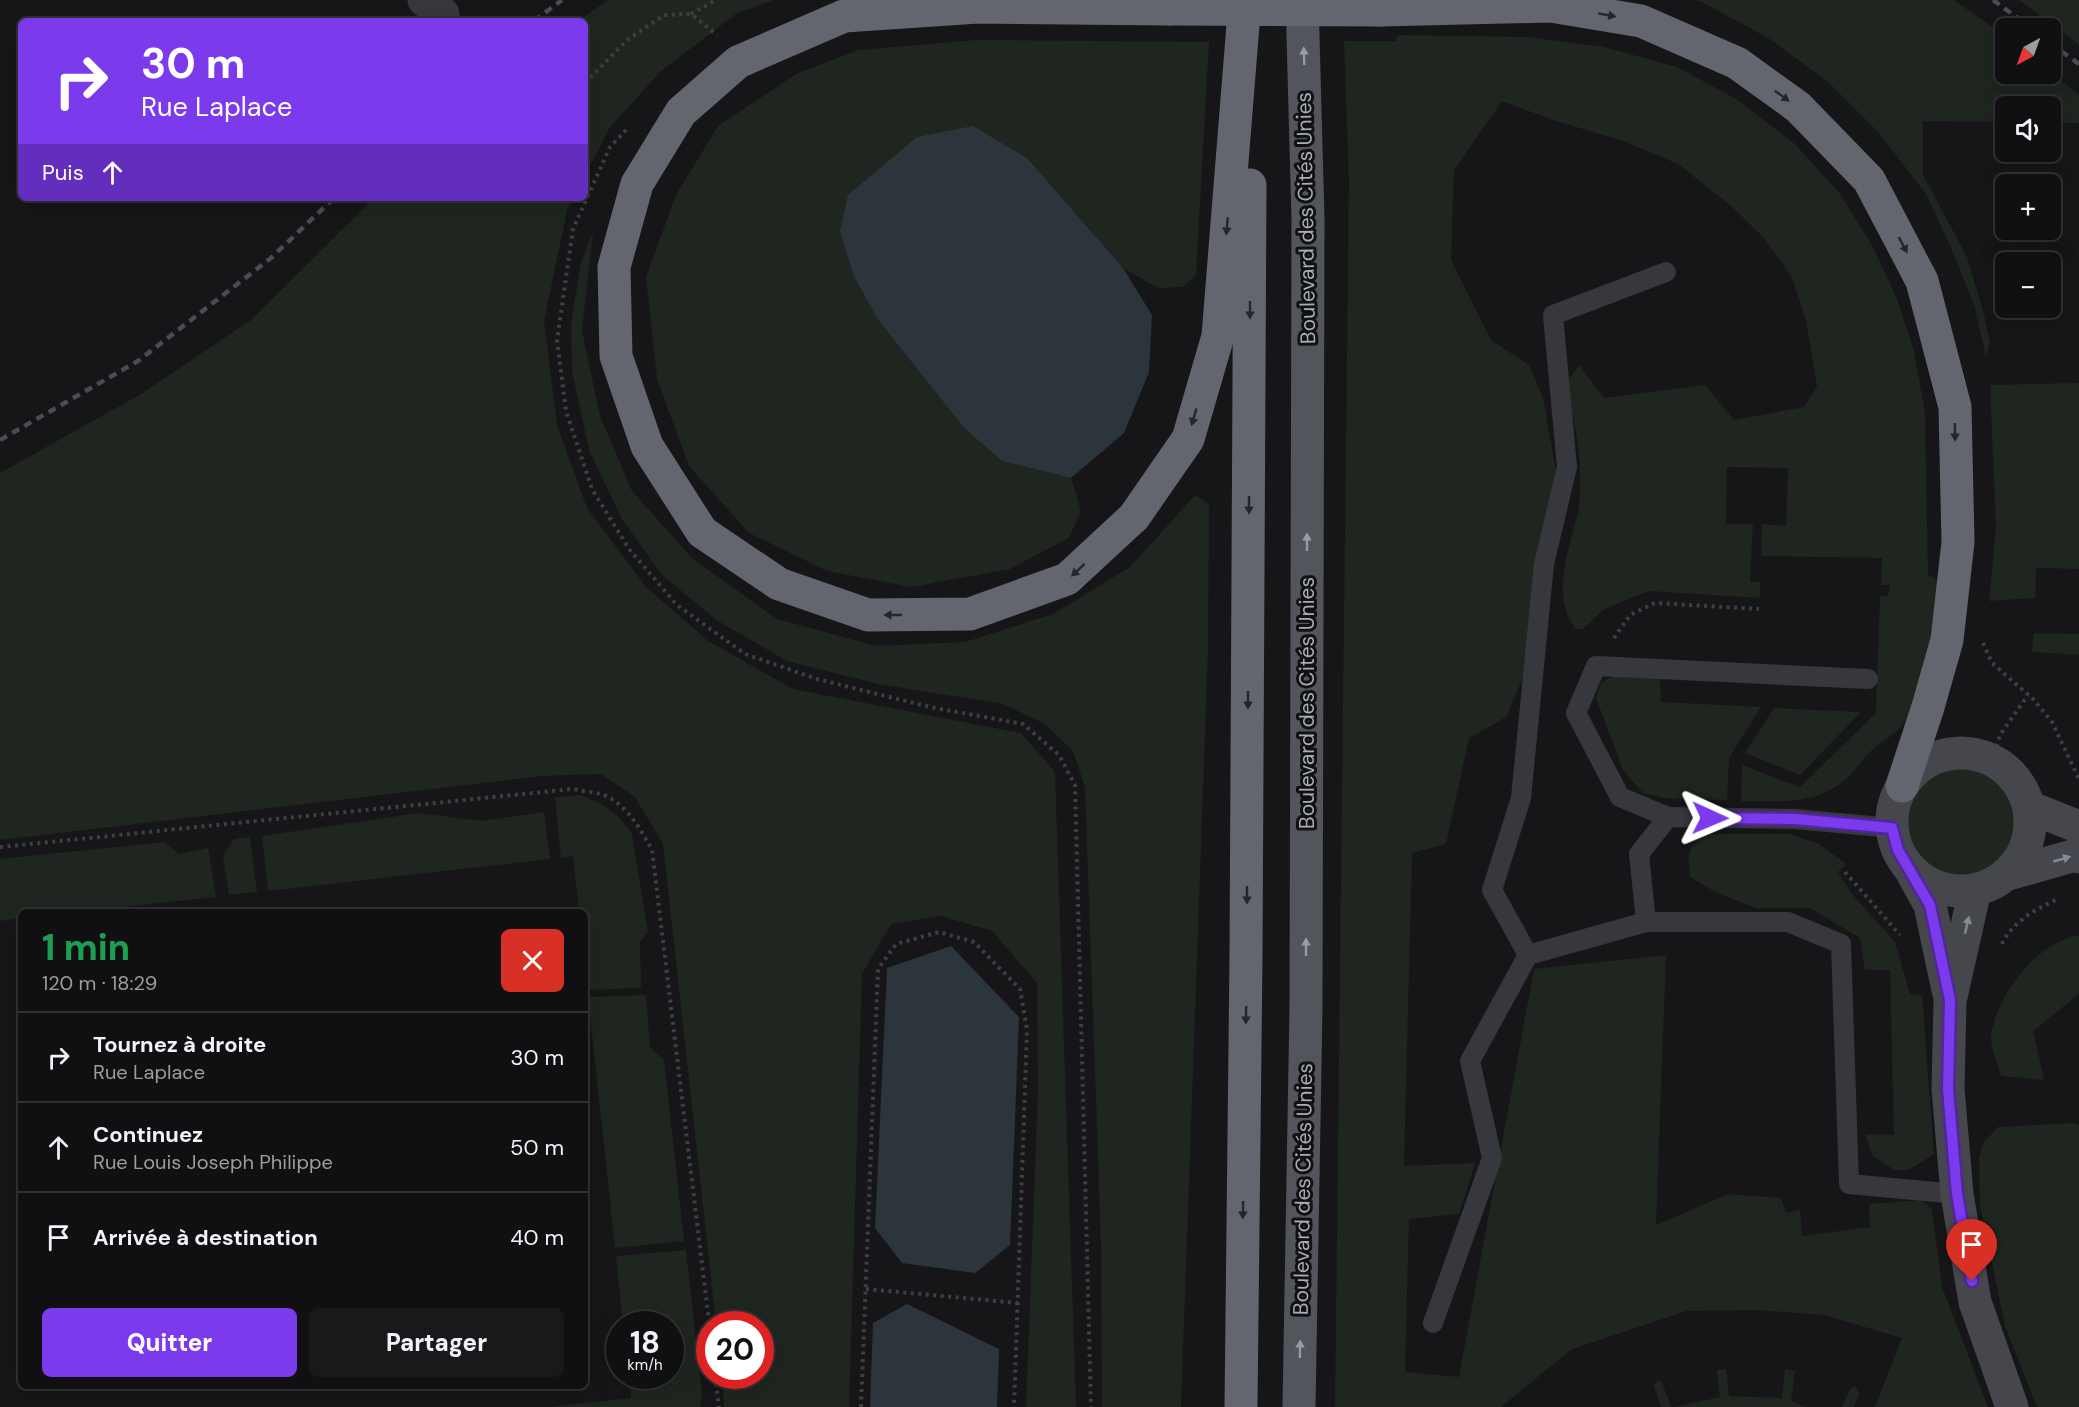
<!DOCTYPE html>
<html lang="fr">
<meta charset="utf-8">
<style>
body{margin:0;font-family:"DM Sans",sans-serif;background:#19191b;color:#f1f3f6;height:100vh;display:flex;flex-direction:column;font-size:22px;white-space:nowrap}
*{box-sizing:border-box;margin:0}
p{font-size:20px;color:#9c9d9f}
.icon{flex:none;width:33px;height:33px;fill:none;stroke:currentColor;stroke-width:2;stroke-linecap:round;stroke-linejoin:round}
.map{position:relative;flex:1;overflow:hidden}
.sheet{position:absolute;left:18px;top:909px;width:570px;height:480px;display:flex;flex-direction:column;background:#101012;border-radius:9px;box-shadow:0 6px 24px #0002,0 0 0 2px #303032}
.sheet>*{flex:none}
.top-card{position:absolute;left:18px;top:18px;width:570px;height:183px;border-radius:9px;box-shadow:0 6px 24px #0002,0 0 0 2px #303032;background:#7c3aed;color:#fff;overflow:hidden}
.needle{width:39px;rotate:221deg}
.controls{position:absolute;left:1995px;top:18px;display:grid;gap:12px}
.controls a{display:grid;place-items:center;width:66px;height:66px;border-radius:9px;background:#101012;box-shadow:0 6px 24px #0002,0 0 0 2px #303032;font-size:30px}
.speed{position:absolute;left:606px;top:1311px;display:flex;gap:12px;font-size:30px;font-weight:700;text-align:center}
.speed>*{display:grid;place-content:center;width:78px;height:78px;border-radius:50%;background:#101012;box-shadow:0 6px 24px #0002,0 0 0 2px #303032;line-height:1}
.speed small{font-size:15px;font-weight:400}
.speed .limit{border:9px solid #d22;background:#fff;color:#111}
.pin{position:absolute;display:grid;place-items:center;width:51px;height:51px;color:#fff;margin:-62px -26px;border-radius:50% 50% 50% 0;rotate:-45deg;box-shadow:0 0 6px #0007}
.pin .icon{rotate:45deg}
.me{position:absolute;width:66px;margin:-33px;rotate:91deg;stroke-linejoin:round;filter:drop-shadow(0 0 4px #0008)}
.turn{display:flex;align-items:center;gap:21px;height:126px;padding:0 24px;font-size:27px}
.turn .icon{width:78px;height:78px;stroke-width:2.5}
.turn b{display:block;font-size:42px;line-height:51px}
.then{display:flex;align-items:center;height:57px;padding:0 24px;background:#0003;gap:12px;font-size:22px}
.round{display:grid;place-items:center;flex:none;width:63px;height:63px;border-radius:9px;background:#19191b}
.summary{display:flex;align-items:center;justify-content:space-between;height:102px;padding:0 24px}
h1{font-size:36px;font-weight:800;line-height:45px;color:#1e9e55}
.button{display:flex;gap:12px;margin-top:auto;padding:12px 24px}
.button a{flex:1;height:69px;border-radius:9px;background:#7c3aed;color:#fff;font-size:24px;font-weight:800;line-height:69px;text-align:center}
.button a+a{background:#19191b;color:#f1f3f6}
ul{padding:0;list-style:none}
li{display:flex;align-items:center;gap:18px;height:90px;padding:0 24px;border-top:2px solid #303032}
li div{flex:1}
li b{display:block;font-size:22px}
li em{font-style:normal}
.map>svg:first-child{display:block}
</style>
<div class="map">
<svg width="2079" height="1407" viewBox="0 0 2079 1407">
<rect width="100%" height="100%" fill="#161618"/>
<g fill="#1e261f">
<polygon points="608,0 773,0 736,14 661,71 610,127 585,175 585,21 578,21"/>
<polygon points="1694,0 1954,0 2005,36 2006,74 2050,74 2051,72 2079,95 2079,123 2051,123 2050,106 2006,106 2005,122 1923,121 1923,175 1967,257 1984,314 1990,343 1986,357 1974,304 1948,241 1926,194 1878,132 1828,82 1768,38 1704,3"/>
<polygon points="2019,0 2079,0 2079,45"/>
<path d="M1397,35l130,2 77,10 73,20 59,32 59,45 45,50 32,51 25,54 17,52 11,62 3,162 5,2 8,8c-7,43 -14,105 -39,141 -8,10 -23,16 -32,26 -8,8 -15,19 -24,27 -30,27 -68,22 -105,22l1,-36 58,22 76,-74 4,-117h8l2,-11h-9l1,-27 -121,-2 1,-32 24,2 2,-58 -61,-1 -1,57h27l-3,58h10v16l-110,-7 -17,6 -30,13 -20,19h-7c-28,-35 -4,-84 3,-123 2,-13 1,-29 1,-42 -1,-27 -10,-54 -13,-82l12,-17 25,33 101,-13 29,35 70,-13 13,-20 -11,-66 -13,-42 -29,-41 -33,-32 -53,-42 -55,-23 -70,-21 -51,-19 -48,69 -3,90 40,80 38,25 14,33 13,73 -22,110 -8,90 -20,46 -37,21 -23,106 -34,9 -8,313 71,-3 -16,51 -50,5 -4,153 54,5 75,-408 132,-14 -10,270 72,-31 53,4 5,15 14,-3 2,26 68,-9 -1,-23 52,-4 11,9 10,78 46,120h-113l27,-69 -78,-23 -67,-5 -71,1 -114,38 -71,58h-166l14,-1225 -5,-141h52z"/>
<polygon points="975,40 1209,42 1196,275 1183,287 1158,288 1123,268 1028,159 854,277 879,321 964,428 1002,461 1071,478 1081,511 1069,538 1010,569 911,587 827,571 749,533 689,466 657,379 646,277 676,195 718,126 798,73 859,50"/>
<polygon points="374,198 573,198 567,211 544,321 557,425 587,508 646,587 708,641 793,689 1021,733 1055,772 1076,1407 1026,1407 1038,1092 1037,983 992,931 941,916 891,924 862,974 849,1407 724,1407 722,1376 760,1376 760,1324 716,1324 663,844 635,797 601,774 542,776 0,840 0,473 141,394 251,320"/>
<polygon points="593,231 582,331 600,416 632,491 693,559 777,619 876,646 965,642 1053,614 1130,567 1195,495 1209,504 1208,648 1181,1407 1102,1407 1101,1244 1085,787 1073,751 1045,724 1003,704 878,684 787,661 718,621 662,575 622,519 589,450 572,371 571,324 581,263"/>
<polygon points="2079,383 2079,569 2036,568 2035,598 1989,601 1996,528 1990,385"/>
<polygon points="2034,633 2079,634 2079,655 2032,652"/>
<polygon points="1615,675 1660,678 1661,702 1761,707 1729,758 1727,800 1665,798 1643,793 1623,770 1596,698 1601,683"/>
<polygon points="1774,708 1861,712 1800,775 1745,753"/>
<circle cx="1957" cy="825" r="58"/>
<polygon points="580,795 600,803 618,816 632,834 648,932 640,942 641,988 587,990 585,969 585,912 579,912 573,856 561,858 555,797"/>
<polygon points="544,812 550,859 268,891 262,836 419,813 481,821"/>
<path d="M1706,834h83l30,10 27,20 -8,8 14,22 43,48 15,52 12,1 12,159 -25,16h-15l-21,-14 -8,-22 29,1 -4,-165h-25l-5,-32 -50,-30h-54l-39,-15 -27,-16c-3,-22 -3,-30 16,-43z"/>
<polygon points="250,837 257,892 229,895 223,856 234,839"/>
<polygon points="164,842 179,854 208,848 216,897 78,912 21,912 21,918 0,921 0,859"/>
<path d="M2079,935v59l-46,37 11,49 -43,-4c-3,-11 -11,-29 -10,-41 7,-42 45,-92 88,-100z"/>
<polygon points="646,995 650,1047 664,1060 684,1241 615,1248 588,997"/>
<polygon points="2072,1123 2079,1125 2079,1407 2037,1407 2005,1326 1980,1205 1979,1157 1984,1142 1998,1127"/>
<polygon points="686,1250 702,1394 700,1407 547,1407 631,1398 629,1376 670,1376 670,1324 623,1324 616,1256"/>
<polygon points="1726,1369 1729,1396 1782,1398 1785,1369 1795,1371 1791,1401 1806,1407 1674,1407 1720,1397 1717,1370"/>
<polygon points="1661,1380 1671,1407 1661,1407 1653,1384"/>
<polygon points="1855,1386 1859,1394 1854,1407 1842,1407 1850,1389"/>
</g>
<g fill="#2c353c">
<polygon points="973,126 1028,159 1123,268 1152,315 1149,372 1124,433 1071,478 1002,461 964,428 879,321 854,277 840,231 848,195 917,137"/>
<polygon points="951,946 1019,1017 1010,1245 975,1273 902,1263 875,1228 887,968"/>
<polygon points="907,1304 999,1349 997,1407 870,1407 873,1323"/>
</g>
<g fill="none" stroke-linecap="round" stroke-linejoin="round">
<g stroke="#3d3f44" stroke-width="4" stroke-dasharray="3 4.5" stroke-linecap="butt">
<polyline points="691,14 716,0"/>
<polyline points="585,83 627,40 664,15 691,14 717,35"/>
<polyline points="626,130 610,147 573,229 557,340 566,411 592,489 629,549 677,605 745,654 817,679 930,707 1023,724 1059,755 1075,785 1091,1407"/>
<polyline points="1614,638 1630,615 1655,603 1759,609"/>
<polyline points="1983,643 1992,663 2033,699 2052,722 2079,779"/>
<polyline points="1992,761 2000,735 2028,695"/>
<path d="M0,847l573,-58c9,2 19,3 28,5 25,9 39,34 51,56l58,480"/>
<polyline points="1845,872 1900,935"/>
<path d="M2002,944c11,-23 34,-35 56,-45"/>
<polyline points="866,1289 1018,1303"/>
<polyline points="715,1376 719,1407"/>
<polyline points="861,1407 878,969 896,944 939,932 974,942 1020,989 1027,1029 1014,1407"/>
</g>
<g stroke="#37383d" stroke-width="20">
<polyline points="1668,817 1620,797 1576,713 1596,666 1868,679"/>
<polyline points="1646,922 1639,854 1668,817 1795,819 1892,828"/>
<polyline points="1528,955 1492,890 1521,798 1544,564 1567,467 1553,315 1666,272"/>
<polyline points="1433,1323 1492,1158 1470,1061 1528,955 1646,922 1788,922 1841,944 1849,1184 1957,1194"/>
</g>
<polyline stroke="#37383d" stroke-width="33" points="424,0 443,14"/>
<g stroke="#45474d" stroke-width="33">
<circle cx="1961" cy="822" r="69"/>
<polyline points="2029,807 2079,827"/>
<polyline points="1910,869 1930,905 1948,990"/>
<polyline points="2005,875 2072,856 2079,857"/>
<polyline points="1975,890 1950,1001 1948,1089 1957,1194 1975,1302 2012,1407"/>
</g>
<polyline stroke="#53555c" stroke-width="33" points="1299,1407 1306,1006 1308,219 1302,0"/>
<g stroke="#63666e" stroke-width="33">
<polyline points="1170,9 978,7 844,16 738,62 681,112 637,184 614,267 616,356 647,446 702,532 779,584 868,615 970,614 1067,579 1134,517 1188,439 1218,336 1245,0"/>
<polyline points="1381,10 1551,6 1641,21 1737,63 1798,107 1869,180 1922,281 1955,407 1958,542 1947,640 1928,707 1902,786"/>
<polyline points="1241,1407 1246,956 1250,185"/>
</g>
<g stroke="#4a4c52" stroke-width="4.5" stroke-dasharray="8 6" stroke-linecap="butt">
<polyline points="1993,0 2031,28"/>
<polyline points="534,21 562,0"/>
<polyline points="2050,43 2079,64"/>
<polyline points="0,440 138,361 271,258 334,198"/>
</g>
<polyline stroke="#63666e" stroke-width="33" points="1170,9 1381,10"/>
</g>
<defs><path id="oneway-solid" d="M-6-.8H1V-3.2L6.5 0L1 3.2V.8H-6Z" transform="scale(1.5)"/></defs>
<g fill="#26262a">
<use href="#oneway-solid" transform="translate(1607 15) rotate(10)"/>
<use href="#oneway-solid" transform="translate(1782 96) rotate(36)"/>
<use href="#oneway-solid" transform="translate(1227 226) rotate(95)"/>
<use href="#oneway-solid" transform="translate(1903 245) rotate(62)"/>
<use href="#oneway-solid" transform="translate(1250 310) rotate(90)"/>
<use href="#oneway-solid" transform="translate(1194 417) rotate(106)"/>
<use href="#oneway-solid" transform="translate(1955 432) rotate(89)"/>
<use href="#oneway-solid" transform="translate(1249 505) rotate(90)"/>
<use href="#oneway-solid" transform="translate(1078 570) rotate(137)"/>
<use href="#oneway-solid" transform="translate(893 615) rotate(180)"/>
<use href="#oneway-solid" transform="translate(1248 700) rotate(90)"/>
<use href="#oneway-solid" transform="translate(1247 895) rotate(90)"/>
<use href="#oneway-solid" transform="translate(1246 1015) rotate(91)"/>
<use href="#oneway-solid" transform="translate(1243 1210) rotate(91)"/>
</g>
<g fill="#979ba6">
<use href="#oneway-solid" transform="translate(1304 56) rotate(-92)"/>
<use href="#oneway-solid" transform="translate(1307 542) rotate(-90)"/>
<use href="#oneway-solid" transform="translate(1306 947) rotate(-90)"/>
<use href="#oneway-solid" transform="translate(1300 1349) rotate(-89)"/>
</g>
<g fill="#858993">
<use href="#oneway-solid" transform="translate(2062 859) rotate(-16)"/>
<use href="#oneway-solid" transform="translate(1967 925) rotate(-77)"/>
</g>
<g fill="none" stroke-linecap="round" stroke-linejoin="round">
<g stroke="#51269a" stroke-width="15">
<polyline id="route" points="1710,818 1795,819 1892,828 1898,850 1930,905 1950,1000 1948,1089 1957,1194 1972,1281"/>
</g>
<use href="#route" stroke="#7c3aed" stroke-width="10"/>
</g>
<g text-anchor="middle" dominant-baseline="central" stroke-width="6" stroke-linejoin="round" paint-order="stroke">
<g font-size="21" fill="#a8adb8" stroke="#111113">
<text transform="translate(1306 218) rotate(-91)">Boulevard des Cités Unies</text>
<text transform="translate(1307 703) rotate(-90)">Boulevard des Cités Unies</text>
<text transform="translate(1303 1189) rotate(-89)">Boulevard des Cités Unies</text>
</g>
</g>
</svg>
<div class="controls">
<a><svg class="needle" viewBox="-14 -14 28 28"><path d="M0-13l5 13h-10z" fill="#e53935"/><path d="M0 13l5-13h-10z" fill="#9c9d9f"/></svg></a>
<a><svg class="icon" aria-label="sound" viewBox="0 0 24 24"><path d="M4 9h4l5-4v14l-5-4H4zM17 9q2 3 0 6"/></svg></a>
<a>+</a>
<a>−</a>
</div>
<div class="speed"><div>18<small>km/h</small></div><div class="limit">20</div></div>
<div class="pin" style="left:1972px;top:1281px;background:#d93025"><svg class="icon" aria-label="arrive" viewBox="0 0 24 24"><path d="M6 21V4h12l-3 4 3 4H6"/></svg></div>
<svg class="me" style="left:1710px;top:818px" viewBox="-20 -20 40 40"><path d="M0-17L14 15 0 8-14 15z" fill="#7c3aed" stroke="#fff" stroke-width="4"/></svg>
<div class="top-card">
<div class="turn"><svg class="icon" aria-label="right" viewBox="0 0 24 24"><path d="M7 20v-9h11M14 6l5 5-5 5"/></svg><div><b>30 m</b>Rue Laplace</div></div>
<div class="then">Puis<svg class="icon" aria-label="ahead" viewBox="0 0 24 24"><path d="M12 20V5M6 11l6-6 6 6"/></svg></div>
</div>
<section class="sheet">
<div class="summary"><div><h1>1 min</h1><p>120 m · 18:29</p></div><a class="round" style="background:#d93025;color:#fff"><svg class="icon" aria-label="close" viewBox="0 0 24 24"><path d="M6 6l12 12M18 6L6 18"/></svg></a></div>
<ul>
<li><svg class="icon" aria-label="right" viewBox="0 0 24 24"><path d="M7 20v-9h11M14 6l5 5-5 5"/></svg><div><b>Tournez à droite</b><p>Rue Laplace</p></div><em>30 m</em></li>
<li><svg class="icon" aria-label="ahead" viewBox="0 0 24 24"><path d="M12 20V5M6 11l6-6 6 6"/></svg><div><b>Continuez</b><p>Rue Louis Joseph Philippe</p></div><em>50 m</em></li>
<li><svg class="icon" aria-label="arrive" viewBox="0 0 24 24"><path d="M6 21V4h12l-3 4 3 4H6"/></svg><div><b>Arrivée à destination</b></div><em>40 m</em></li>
</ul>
<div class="button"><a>Quitter</a><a>Partager</a></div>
</section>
</div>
